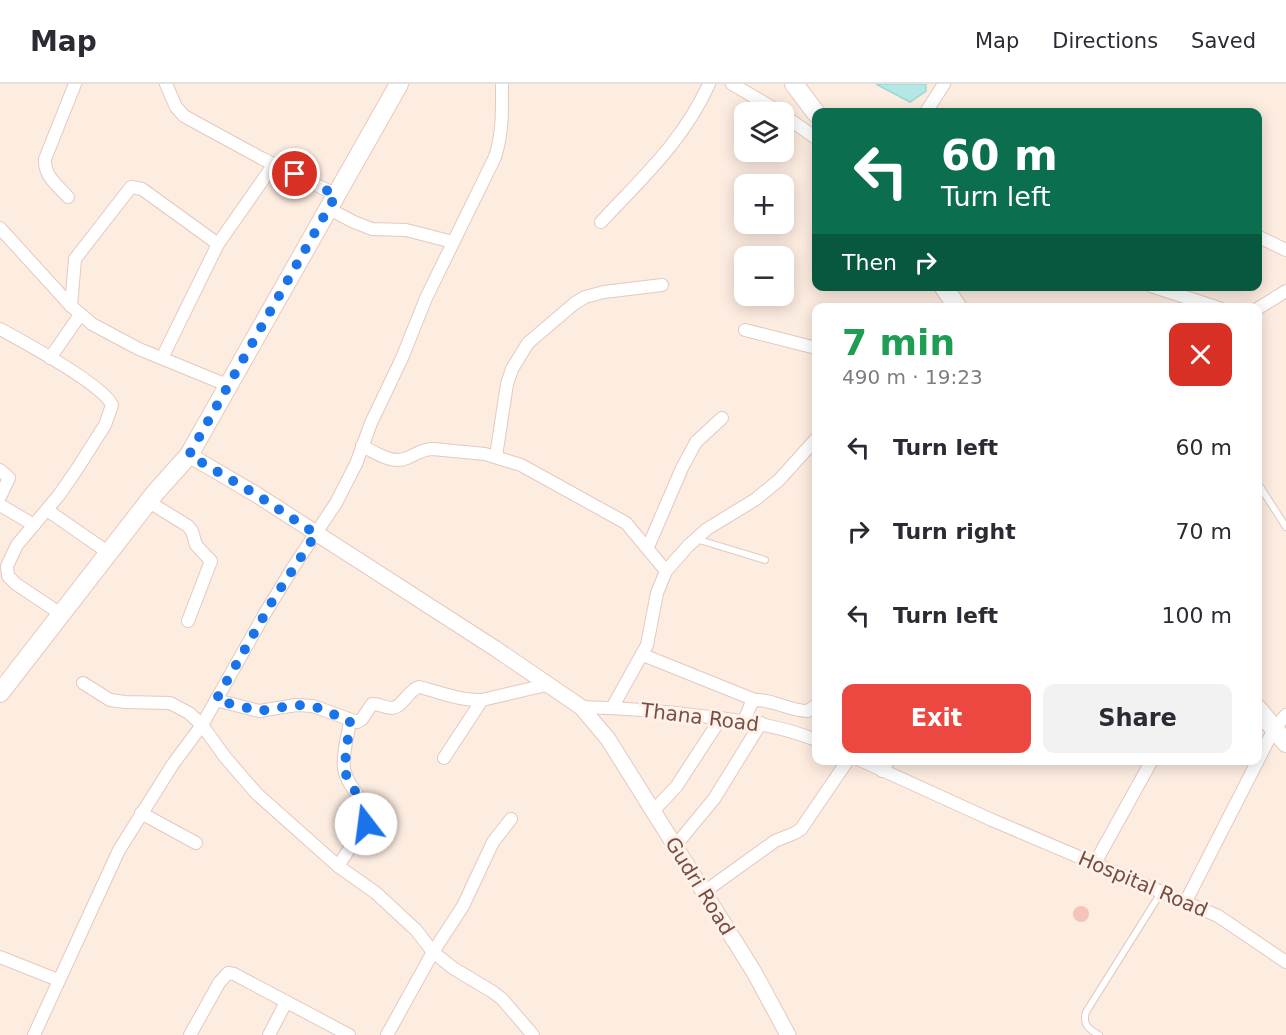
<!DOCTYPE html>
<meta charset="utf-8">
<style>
body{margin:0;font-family:"DejaVu Sans",sans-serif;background:#f2f2f3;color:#2b2b33;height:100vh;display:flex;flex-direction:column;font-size:22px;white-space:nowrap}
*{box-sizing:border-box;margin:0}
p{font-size:20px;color:#7c7c81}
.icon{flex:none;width:33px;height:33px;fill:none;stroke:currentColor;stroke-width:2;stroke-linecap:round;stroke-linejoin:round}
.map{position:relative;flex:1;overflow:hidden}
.sheet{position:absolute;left:812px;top:219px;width:450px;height:462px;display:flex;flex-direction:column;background:#fff;border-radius:12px;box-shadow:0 3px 15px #0003}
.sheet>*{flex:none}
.banner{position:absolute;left:812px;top:24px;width:450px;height:183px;border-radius:12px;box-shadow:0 3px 15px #0003;background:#0b6e4f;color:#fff;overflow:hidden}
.buttons{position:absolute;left:734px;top:18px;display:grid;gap:12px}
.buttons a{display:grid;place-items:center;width:60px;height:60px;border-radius:12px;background:#fff;box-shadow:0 3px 15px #0003;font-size:30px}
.pin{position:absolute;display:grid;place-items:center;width:51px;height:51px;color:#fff;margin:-26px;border:3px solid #fff;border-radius:50%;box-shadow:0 2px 6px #0007}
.me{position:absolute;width:66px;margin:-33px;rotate:345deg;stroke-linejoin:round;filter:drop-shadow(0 0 4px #0008)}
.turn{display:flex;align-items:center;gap:21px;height:126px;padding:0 30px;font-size:27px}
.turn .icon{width:78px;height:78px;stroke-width:2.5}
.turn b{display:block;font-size:42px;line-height:51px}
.then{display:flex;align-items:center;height:57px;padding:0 30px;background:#0003;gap:12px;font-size:22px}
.round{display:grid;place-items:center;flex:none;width:63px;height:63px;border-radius:12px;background:#f2f2f3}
.headline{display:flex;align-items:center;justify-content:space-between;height:102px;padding:0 30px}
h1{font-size:36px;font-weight:700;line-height:45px;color:#1e9e55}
.button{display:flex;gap:12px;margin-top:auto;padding:12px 30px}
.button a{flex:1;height:69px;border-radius:12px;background:#ec4740;color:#fff;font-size:24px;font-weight:700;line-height:69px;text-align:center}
.button a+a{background:#f2f2f3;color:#2b2b33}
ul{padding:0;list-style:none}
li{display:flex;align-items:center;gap:18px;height:84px;padding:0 30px}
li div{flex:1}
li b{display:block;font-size:22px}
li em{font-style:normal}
header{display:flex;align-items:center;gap:36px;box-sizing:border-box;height:84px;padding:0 30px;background:#fff;border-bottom:2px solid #e1e1e2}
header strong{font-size:28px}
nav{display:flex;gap:33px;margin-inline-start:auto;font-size:21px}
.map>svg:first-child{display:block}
</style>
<header>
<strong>Map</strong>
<nav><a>Map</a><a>Directions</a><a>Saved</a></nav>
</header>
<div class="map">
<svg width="1286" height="951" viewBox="0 0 1286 951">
<rect width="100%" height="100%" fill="#fdece0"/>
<polygon fill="#b4e7e5" stroke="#9ad9d7" stroke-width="1.5" points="876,0 926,0 926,7 910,18"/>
<circle fill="#f3c4b7" cx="1081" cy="830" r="8"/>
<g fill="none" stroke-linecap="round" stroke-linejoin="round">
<g stroke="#e3c9bf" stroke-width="8">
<g id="service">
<polyline points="1257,398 1286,443"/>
<polyline points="696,455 765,476"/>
<path d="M1099,951c-10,-6 -17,-10 -13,-23l76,-121"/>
</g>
</g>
<g stroke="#e3c9bf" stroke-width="14">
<g id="minor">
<polyline points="166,0 176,23 184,32 261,74 337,111"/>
<polyline points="732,0 780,28"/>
<polyline points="926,28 944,0"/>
<polyline points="783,31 816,54"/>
<path d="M68,113c-11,-12 -24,-21 -23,-38l30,-75"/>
<polyline points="329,125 354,138 372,145 406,146 453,158"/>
<path d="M601,138c42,-45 82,-81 108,-138"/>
<polyline points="0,144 71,222 92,240 139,265 227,301"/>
<polyline points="1257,152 1286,166"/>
<polyline points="1151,202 1219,224"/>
<polyline points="71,222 75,175 131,103 142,105 218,160"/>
<polyline points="1257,225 1286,207"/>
<path d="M0,245c24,13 102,55 112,76l-7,20 -28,44 -18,26 -42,50 -10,21 1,10 8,8 45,30"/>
<polyline points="745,246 816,264"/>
<polyline points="50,274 80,231"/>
<polyline points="162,274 218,160 274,80"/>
<path d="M362,362c13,6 30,19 45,12 10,-4 15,-9 26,-9l52,5 36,11 105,58 40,48"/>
<polyline points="496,372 507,300 512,285 528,259 575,219 585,213 604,208 662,201"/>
<polyline points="0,386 9,394 0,413"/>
<polyline points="149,418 188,442 192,447 196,461 211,477 188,537"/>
<polyline points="0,421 34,441"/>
<polyline points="47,426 109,469"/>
<polyline points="648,463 682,384 696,358 722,334"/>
<polyline points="643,571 755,616"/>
<polyline points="83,599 110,616 125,618 170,619 189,629 202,641 225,673 257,710 338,782 376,809 416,846 433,868 453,884 493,908 502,915 533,951"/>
<path d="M216,616l43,11 37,-6 17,1 44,16 5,-3 10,-15c7,0 14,4 20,4 11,-1 16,-18 27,-21 21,5 41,14 63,13l64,-15"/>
<path d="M581,623c43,1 85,4 128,10 37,4 72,9 107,23"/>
<polyline points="612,624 647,561 657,509 666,487 688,462 707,445 756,415 779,396 816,355"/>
<path d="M744,637l7,-17 4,-4c18,-1 34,11 53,11l8,-6"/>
<polyline points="444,674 482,616"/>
<polyline points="860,676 992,736 1218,832 1286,878"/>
<polyline points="882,687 889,676"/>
<polyline points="653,727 676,703 721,634"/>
<polyline points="141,729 196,759"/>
<polyline points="675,762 714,715 761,639"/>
<polyline points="1095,779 1152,676"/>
<path d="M338,782l28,-42c6,-22 -20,-35 -22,-56 -2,-14 4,-32 6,-47"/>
<polyline points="704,808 775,757 795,749 801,745 848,676"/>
<polyline points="1186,817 1274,645 1286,631"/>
<polyline points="0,873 58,896"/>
<path d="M34,951l85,-185 54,-86 29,-39 62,-110 28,-46 44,-66 20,-39 15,-41 31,-65 24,-60 69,-141c8,-25 7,-47 7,-73"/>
<polyline points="190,951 219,899 228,889 234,890 349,951"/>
<polyline points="269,951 286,918"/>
<polyline points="387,951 433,868 463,822 493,758 511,735"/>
</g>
</g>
<g stroke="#e3c9bf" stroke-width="17">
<polyline id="tertiary" points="189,371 257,411 496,565 581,623 608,655 754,888 788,951"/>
</g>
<g stroke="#e8c8bc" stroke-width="20">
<g id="secondary">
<polyline points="794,0 816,29"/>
<polyline points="943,202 958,224"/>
<polyline points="0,609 155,409 189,371 399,0"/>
<polyline points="1257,624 1286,659"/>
</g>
</g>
<use href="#service" stroke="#fff" stroke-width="6"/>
<use href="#minor" stroke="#fff" stroke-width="12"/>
<use href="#tertiary" stroke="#fff" stroke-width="15"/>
<use href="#secondary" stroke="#fff" stroke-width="18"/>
</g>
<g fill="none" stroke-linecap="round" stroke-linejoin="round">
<polyline stroke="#1a73e8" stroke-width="10" stroke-dasharray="0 18" points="295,90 336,111 189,371 257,411 316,450 273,516 216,616 259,627 296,621 313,622 350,637 344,687 366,727 368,733 366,740"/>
</g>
<g text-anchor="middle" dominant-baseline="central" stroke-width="6" stroke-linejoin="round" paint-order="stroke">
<g font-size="20" fill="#744f47" stroke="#fff1e7">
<text transform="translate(700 633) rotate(7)">Thana Road</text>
<text transform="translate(1143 800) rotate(23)">Hospital Road</text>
<text transform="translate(700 802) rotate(58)">Gudri Road</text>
</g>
</g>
</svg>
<div class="buttons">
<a><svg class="icon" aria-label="layers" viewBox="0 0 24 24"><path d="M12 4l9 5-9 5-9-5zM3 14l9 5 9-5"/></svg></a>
<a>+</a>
<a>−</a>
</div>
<div class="pin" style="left:295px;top:90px;background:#d93025"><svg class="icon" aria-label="arrive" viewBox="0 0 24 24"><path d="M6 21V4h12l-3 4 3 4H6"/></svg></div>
<svg class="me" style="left:366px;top:740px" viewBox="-20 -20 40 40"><circle r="19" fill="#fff"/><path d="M0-13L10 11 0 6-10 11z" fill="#1a73e8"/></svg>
<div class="banner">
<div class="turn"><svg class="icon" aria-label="left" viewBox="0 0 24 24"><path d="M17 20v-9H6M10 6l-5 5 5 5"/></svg><div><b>60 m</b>Turn left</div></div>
<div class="then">Then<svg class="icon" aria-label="right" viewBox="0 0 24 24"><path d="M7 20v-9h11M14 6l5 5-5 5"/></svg></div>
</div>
<section class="sheet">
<div class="headline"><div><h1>7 min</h1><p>490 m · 19:23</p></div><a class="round" style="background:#d93025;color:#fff"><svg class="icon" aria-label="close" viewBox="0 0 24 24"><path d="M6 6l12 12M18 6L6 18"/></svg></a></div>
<ul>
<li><svg class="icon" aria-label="left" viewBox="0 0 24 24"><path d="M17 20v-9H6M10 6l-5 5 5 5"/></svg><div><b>Turn left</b></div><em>60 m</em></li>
<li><svg class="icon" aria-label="right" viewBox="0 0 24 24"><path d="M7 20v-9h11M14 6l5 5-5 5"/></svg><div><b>Turn right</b></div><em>70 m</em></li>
<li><svg class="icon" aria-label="left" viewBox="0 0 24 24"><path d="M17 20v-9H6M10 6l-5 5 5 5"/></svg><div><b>Turn left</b></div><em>100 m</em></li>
</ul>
<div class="button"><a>Exit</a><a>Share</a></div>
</section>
</div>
